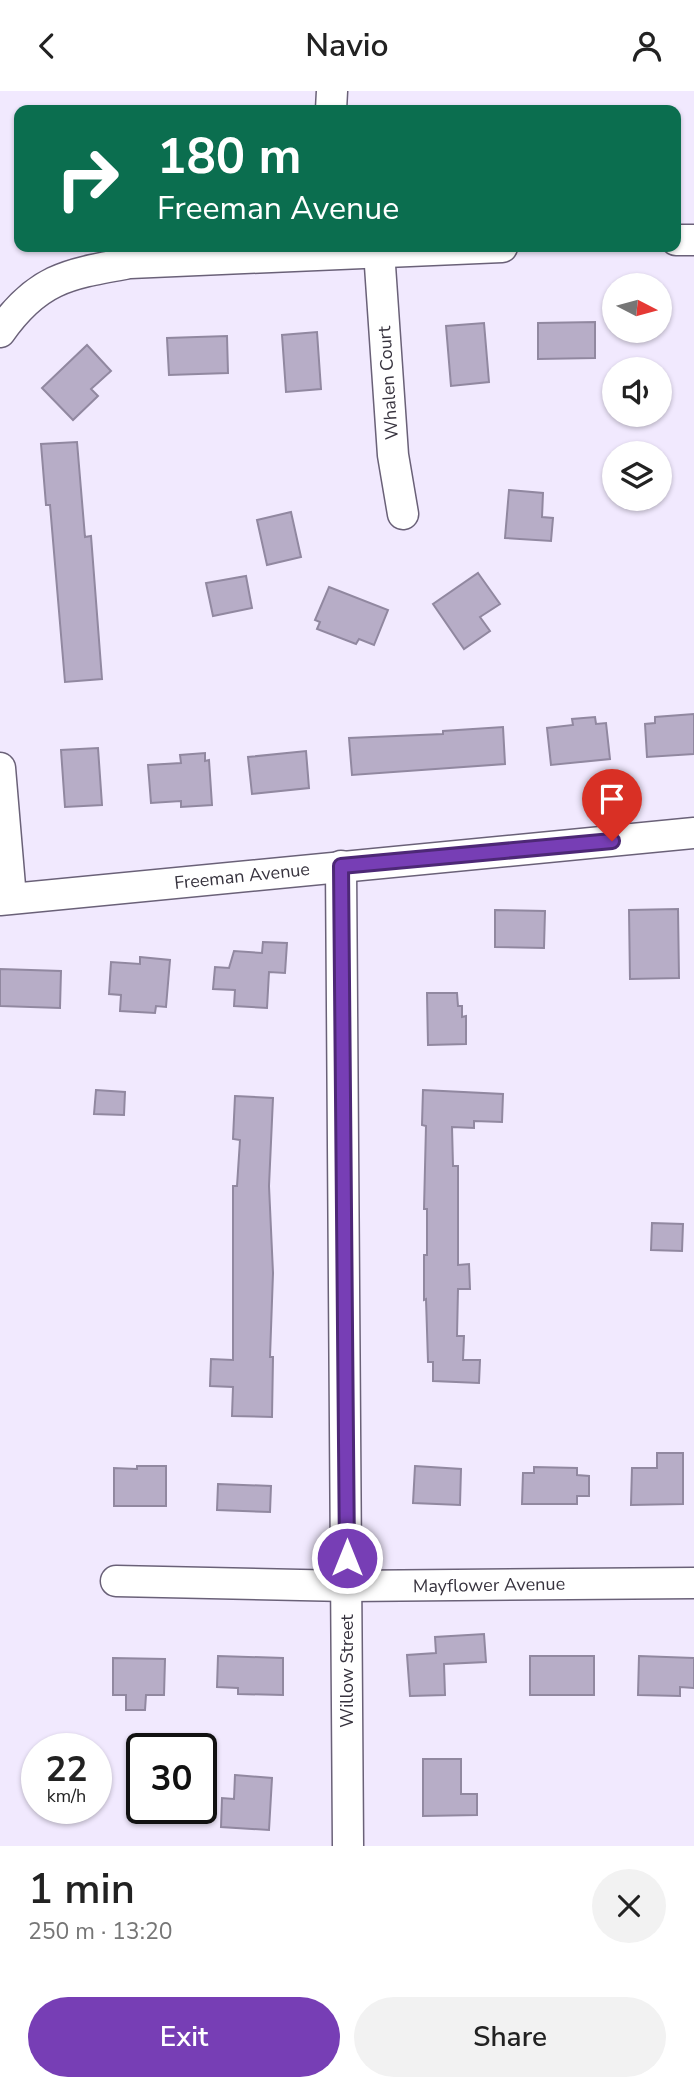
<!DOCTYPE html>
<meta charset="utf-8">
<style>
body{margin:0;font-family:"Nunito Sans",sans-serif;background:#f2f2f2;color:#222;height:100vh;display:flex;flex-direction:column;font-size:26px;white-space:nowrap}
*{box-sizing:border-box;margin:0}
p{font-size:23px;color:#767676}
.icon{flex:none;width:38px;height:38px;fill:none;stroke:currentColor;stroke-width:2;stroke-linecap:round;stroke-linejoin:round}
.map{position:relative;height:1755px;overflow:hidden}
.panel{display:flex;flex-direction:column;background:#fff;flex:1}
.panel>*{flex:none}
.hud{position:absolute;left:14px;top:14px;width:667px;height:147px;border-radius:14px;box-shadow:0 2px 5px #0004;background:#0b6e4f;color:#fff;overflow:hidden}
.needle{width:46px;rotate:96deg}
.tools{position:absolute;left:602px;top:182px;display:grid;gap:14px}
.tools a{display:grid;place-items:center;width:70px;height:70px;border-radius:50%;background:#fff;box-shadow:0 2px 5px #0004;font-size:35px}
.speed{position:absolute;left:21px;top:1642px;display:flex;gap:14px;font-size:35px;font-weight:700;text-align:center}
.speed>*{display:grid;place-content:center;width:91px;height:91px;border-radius:50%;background:#fff;box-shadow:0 2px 5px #0004;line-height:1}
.speed small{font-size:18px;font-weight:400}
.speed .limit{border:4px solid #111;border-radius:10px;background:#fff;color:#111}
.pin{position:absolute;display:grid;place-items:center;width:60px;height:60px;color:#fff;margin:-72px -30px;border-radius:50% 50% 50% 0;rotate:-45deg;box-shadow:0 0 7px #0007}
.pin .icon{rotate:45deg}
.me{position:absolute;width:77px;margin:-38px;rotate:0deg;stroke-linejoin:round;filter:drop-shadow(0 0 5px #0008)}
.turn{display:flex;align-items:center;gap:24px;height:147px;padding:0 28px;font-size:32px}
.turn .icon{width:91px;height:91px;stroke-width:2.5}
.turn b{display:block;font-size:49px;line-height:60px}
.round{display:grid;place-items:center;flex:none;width:74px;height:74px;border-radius:37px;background:#f2f2f2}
.overview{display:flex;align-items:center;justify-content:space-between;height:119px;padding:0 28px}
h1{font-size:42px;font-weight:600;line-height:52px}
.action{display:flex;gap:14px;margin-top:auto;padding:14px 28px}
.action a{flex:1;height:80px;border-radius:42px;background:#773eb5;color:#fff;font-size:28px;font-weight:600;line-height:80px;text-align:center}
.action a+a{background:#f2f2f2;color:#222}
header{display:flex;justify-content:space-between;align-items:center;height:91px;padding:0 28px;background:#fff;font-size:32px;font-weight:600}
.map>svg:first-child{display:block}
</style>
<header><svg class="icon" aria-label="back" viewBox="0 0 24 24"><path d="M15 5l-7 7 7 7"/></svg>Navio<svg class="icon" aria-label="person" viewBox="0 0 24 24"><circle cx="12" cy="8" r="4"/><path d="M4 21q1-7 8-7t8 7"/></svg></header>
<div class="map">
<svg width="694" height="1755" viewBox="0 0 694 1755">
<rect width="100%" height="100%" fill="#f1e9fe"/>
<g fill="#b7adc7" stroke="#9188a0" stroke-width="2">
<polygon points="595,231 595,267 538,268 538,232"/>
<polygon points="484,232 489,291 451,295 446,235"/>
<polygon points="317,241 321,298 286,301 282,244"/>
<polygon points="227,245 228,282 169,284 167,247"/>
<polygon points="87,254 111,280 91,298 98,305 73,329 42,297"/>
<polygon points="77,351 85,446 91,445 102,588 65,591 50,414 46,414 41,353"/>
<polygon points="509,399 543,402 542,426 553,427 551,450 505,447"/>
<polygon points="291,421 301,466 267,474 257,429"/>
<polygon points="478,482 500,513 480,526 490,540 464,558 433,513"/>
<polygon points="246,485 252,517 213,525 206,492"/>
<polygon points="329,496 388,519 374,554 359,548 356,553 317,538 320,531 315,529"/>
<polygon points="694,623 694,663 647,666 645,633 655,632 655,626"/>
<polygon points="595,626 596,633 606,632 610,668 551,674 547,637 573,634 572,628"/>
<polygon points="503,636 505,673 352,684 349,647 443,643 443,640"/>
<polygon points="98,657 102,714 65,716 61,659"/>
<polygon points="306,660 309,697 252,703 248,666"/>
<polygon points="205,662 205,670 209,669 212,714 181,716 181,710 151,712 148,674 181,672 180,664"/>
<polygon points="678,818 679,887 630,888 629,819"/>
<polygon points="495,819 545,820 544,857 495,856"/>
<polygon points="263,851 287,852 285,882 269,881 267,917 234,915 235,899 213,898 215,876 229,877 234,860 262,862"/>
<polygon points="140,866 170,869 166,916 156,915 155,922 120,920 121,904 109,903 111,871 140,873"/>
<polygon points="0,878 61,880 60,917 0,915"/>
<polygon points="427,902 457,902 458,915 462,915 462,926 466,925 466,953 428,954"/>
<polygon points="96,999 125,1001 124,1024 94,1023"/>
<polygon points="423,999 503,1003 502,1031 474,1030 474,1037 452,1036 453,1075 458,1075 458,1174 469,1173 470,1198 458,1198 457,1245 464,1245 463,1269 480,1269 479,1292 433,1290 433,1271 428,1271 426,1208 424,1209 424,1164 427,1164 427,1118 424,1118 426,1035 422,1034"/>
<polygon points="235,1005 273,1007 269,1095 273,1182 270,1266 273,1266 272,1326 232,1325 233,1296 210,1295 211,1268 233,1269 233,1095 237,1095 240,1049 233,1048"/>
<polygon points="652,1132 683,1133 682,1160 651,1159"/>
<polygon points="657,1362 683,1362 683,1413 631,1414 632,1377 657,1377"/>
<polygon points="137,1375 166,1375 166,1415 114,1415 114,1377 137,1378"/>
<polygon points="415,1375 461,1378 460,1414 413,1412"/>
<polygon points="534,1376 577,1377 577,1384 589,1385 589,1405 577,1405 577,1413 522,1413 523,1382 534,1382"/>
<polygon points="218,1393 271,1395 270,1421 217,1419"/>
<polygon points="484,1543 486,1571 444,1573 445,1604 410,1605 407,1564 436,1562 435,1546"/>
<polygon points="218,1565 283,1567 283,1604 238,1603 238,1597 217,1596"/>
<rect x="530" y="1565" width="64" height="39"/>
<polygon points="639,1565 694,1567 694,1597 680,1596 680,1605 638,1604"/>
<polygon points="113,1567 165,1568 164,1604 146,1604 145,1619 126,1619 126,1604 113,1604"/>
<polygon points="423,1668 461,1668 461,1703 477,1703 477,1724 423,1725"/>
<polygon points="235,1684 272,1687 269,1739 221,1736 222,1707 234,1708"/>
</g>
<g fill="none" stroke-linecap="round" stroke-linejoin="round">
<g stroke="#6a6178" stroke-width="33">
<g id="street">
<polyline points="331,19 332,0"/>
<polyline points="676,149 694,149"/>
<polyline points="379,160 393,364 403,423"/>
<path d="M0,241c38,-54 68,-58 130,-69l372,-16"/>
<polyline points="0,677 11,807"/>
<polyline points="341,775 348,1755"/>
<polyline points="0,809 694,742"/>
<polyline points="116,1490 347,1495 694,1492"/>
</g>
</g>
<use href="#street" stroke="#fff" stroke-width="30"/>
</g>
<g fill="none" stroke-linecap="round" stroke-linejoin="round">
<g stroke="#4d2876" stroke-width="18">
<polyline id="route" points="347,1467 341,775 612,750"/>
</g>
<use href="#route" stroke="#773eb5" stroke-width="12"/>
</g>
<g text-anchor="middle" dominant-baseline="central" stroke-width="5" stroke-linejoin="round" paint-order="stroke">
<g font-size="18" fill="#37333e" stroke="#fff">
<text transform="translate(388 292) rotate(-94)">Whalen Court</text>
<text transform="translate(242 785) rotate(-6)">Freeman Avenue</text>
<text transform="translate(489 1494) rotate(-1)">Mayflower Avenue</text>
<text transform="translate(347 1580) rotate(-90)">Willow Street</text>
</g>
</g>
</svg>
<div class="tools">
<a><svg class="needle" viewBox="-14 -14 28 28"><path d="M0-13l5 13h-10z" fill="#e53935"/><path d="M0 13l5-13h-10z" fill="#767676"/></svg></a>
<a><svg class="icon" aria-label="sound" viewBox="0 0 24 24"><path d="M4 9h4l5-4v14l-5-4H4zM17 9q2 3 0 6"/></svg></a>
<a><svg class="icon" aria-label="layers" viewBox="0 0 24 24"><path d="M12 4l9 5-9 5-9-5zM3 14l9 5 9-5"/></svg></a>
</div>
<div class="speed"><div>22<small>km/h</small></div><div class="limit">30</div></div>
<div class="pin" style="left:612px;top:750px;background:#d93025"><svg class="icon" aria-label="arrive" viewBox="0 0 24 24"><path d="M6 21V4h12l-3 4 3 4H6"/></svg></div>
<svg class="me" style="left:347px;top:1467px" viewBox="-20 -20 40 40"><circle r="17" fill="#773eb5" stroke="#fff" stroke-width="3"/><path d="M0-11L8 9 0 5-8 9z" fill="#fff"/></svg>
<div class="hud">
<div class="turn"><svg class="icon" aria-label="right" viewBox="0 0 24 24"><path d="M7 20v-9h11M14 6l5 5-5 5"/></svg><div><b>180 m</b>Freeman Avenue</div></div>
</div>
</div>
<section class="panel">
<div class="overview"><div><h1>1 min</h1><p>250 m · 13:20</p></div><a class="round"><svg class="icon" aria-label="close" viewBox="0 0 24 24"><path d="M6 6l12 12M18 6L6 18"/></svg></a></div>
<div class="action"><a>Exit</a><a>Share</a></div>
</section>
